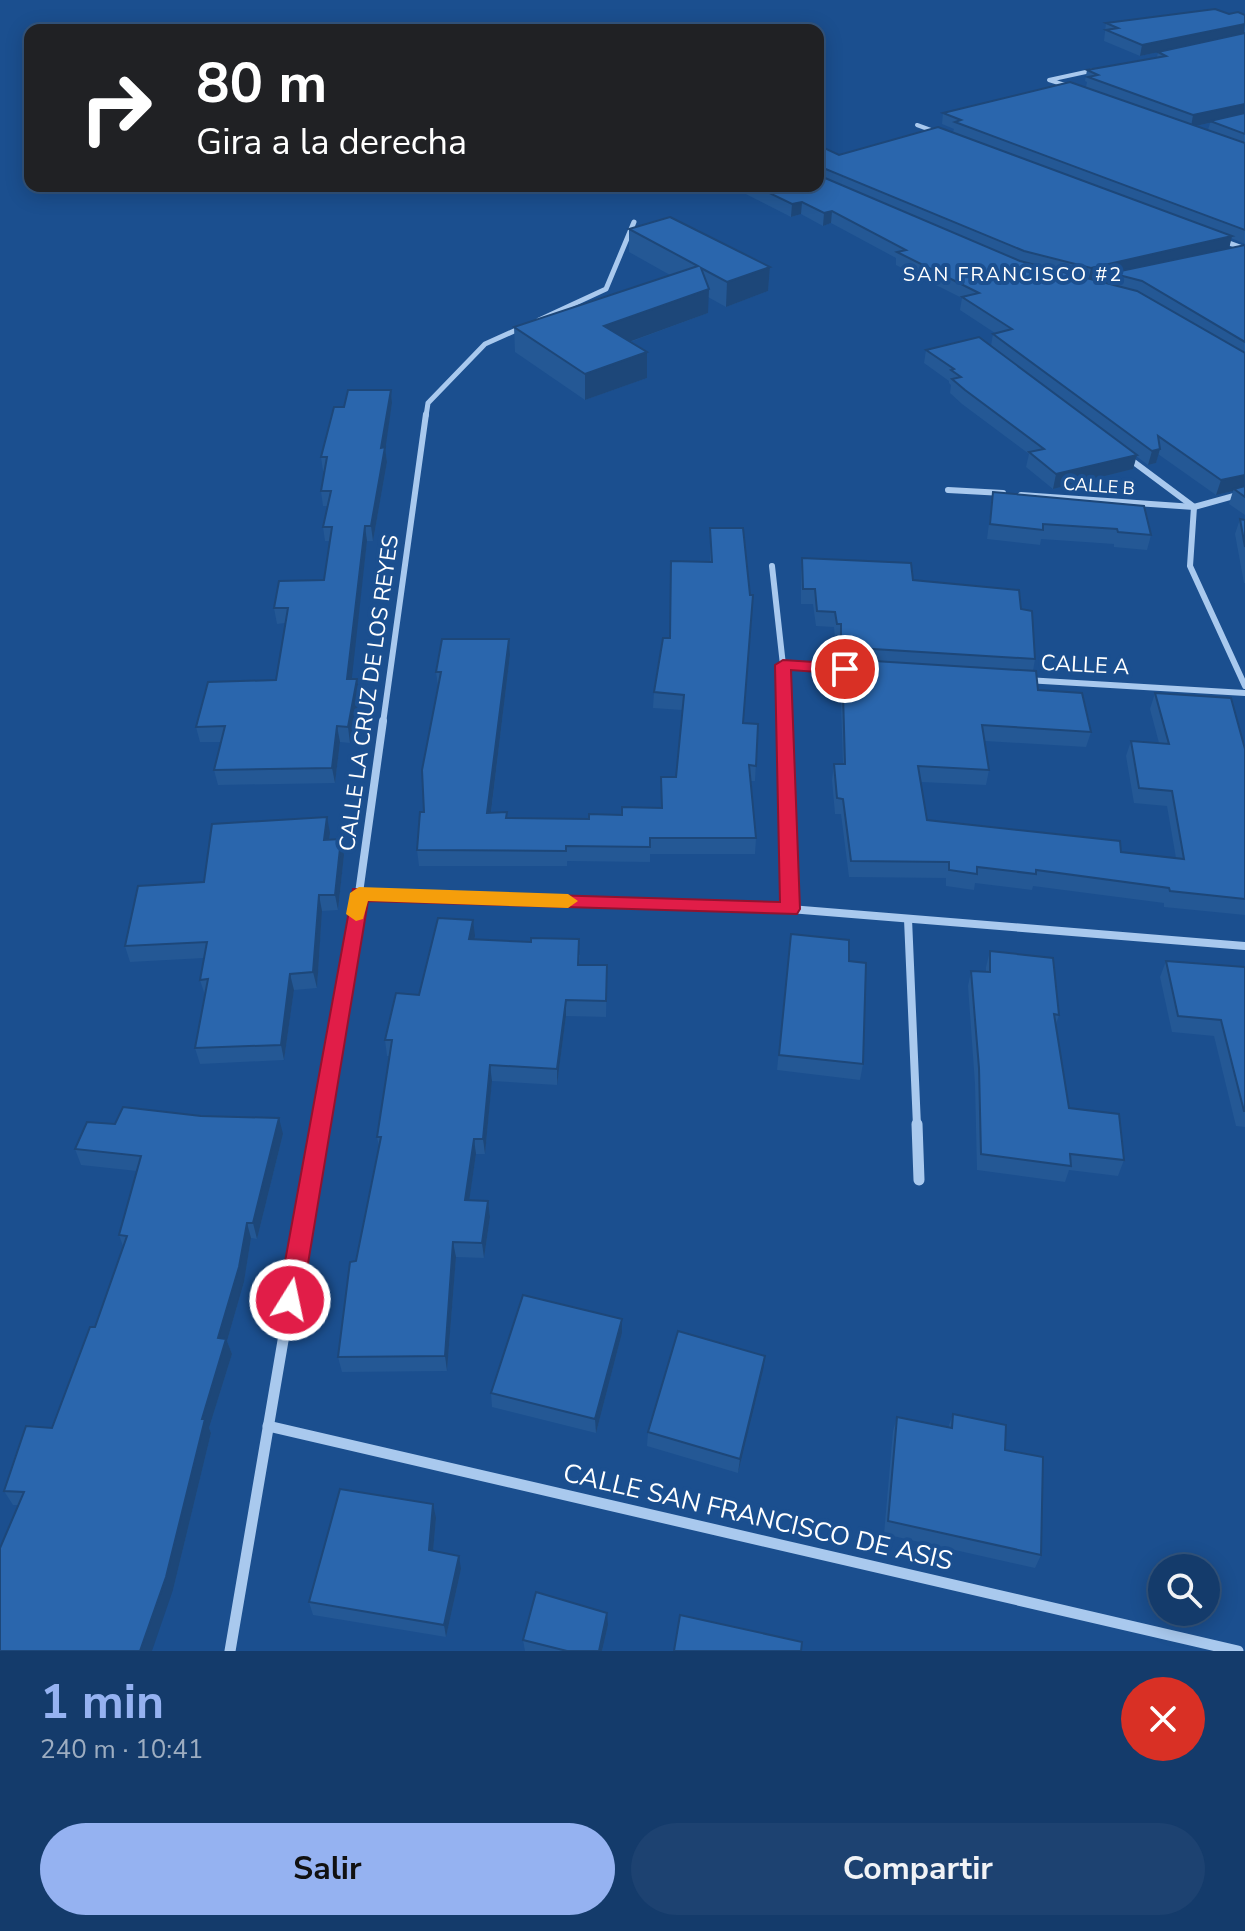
<!DOCTYPE html>
<html lang="es">
<meta charset="utf-8">
<style>
body{margin:0;font-family:"Nunito Sans",sans-serif;background:#1d4271;color:#f1f3f6;height:100vh;display:flex;flex-direction:column;font-size:30px;white-space:nowrap}
*{box-sizing:border-box;margin:0}
p{font-size:26px;color:#9dadc1}
.icon{flex:none;width:44px;height:44px;fill:none;stroke:currentColor;stroke-width:2;stroke-linecap:round;stroke-linejoin:round}
.map{position:relative;height:1651px;overflow:hidden}
.sheet{display:flex;flex-direction:column;background:#143b6b;flex:1}
.sheet>*{flex:none}
.guide{position:absolute;left:24px;top:24px;width:800px;height:168px;border-radius:16px;box-shadow:0 4px 20px #0003,0 0 0 2px #33557e;background:#202124;color:#fff;overflow:hidden}
.controls{position:absolute;left:1148px;top:1554px;display:grid;gap:16px}
.controls a{display:grid;place-items:center;width:72px;height:72px;border-radius:50%;background:#143b6b;box-shadow:0 4px 20px #0003,0 0 0 2px #33557e;font-size:40px}
.pin{position:absolute;display:grid;place-items:center;width:68px;height:68px;color:#fff;margin:-34px;border:4px solid #fff;border-radius:50%;box-shadow:0 2px 8px #0007}
.me{position:absolute;width:88px;margin:-44px;rotate:10deg;stroke-linejoin:round;filter:drop-shadow(0 0 6px #0008)}
.turn{display:flex;align-items:center;gap:28px;height:168px;padding:0 40px;font-size:36px}
.turn .icon{width:104px;height:104px;stroke-width:2.5}
.turn b{display:block;font-size:56px;line-height:68px}
.round{display:grid;place-items:center;flex:none;width:84px;height:84px;border-radius:42px;background:#1d4271}
.summary{display:flex;align-items:center;justify-content:space-between;height:136px;padding:0 40px}
h1{font-size:48px;font-weight:700;line-height:60px;color:#95b2f1}
.primary-button{display:flex;gap:16px;margin-top:auto;padding:16px 40px}
.primary-button a{flex:1;height:92px;border-radius:48px;background:#95b2f1;color:#111;font-size:32px;font-weight:700;line-height:92px;text-align:center}
.primary-button a+a{background:#1d4271;color:#f1f3f6}
.map>svg:first-child{display:block}
</style>
<div class="map">
<svg width="1245" height="1651" viewBox="0 0 1245 1651">
<rect width="100%" height="100%" fill="#1b4f8f"/>
<g fill="none" stroke-linecap="round" stroke-linejoin="round">
<g stroke="#a9c9ee" stroke-width="4">
<polyline points="1068,86 1049,80 1095,70"/>
<polyline points="917,125 939,133"/>
</g>
<g stroke="#a9c9ee" stroke-width="5">
<polyline points="1221,240 1245,249"/>
<polyline points="539,320 606,289 634,222"/>
<polyline points="426,416 428,403 485,344 523,327"/>
</g>
<g stroke="#a9c9ee" stroke-width="6">
<polyline points="1127,457 1194,507 1190,566 1245,686"/>
<polyline points="948,490 1003,493"/>
<polyline points="1021,495 1194,507 1245,493"/>
<polyline points="772,566 783,665"/>
<polyline points="1026,680 1245,693"/>
<polyline points="383,723 426,414"/>
<polyline points="785,723 783,665 849,669"/>
</g>
<g stroke="#a9c9ee" stroke-width="8">
<polyline points="785,721 790,909"/>
<polyline points="359,893 790,909 1245,946"/>
<polyline points="908,919 917,1126"/>
<polyline points="319,1126 359,893 383,721"/>
</g>
<g stroke="#a9c9ee" stroke-width="11">
<polyline points="917,1124 919,1180"/>
<polyline points="268,1426 1238,1651"/>
<polyline points="230,1651 320,1124"/>
</g>
</g>
<g fill="#245895" fill-rule="evenodd">
<path d="M1229,14l16,1v229l-14,-6 -2,10 16,-3v270l-16,-11 4,-13 -17,4 -58,-41 -2,9 -8,2 -12,-9 -3,13 -80,20 -27,-22 3,-13 -67,-50 -12,-11 1,-8 -2,-2v-2l-25,-18 2,-13 65,-4 2,-12 2,-1 -35,-23 2,-12 -66,-33v-7l-65,-35 -8,3 -22,-12 -10,3 -61,-31h88v-41l21,10 114,-23 1,-3 -12,-5 1,-11 143,-26 1,-5 -2,-1 2,-11 70,-13 1,-5 10,-2 -28,6 -36,-15 2,-18zM1210,123l-2,7 -13,-4zM1111,276l-2,8 -16,-4z"/>
<polygon points="629,229 770,267 768,291 726,307 708,297 708,313 630,342 647,378 585,400 515,352 514,327 670,275 629,252"/>
<polygon points="391,390 392,403 385,447 387,462 373,541 367,541 351,679 357,679 360,695 350,743 340,742 335,783 218,785 214,770 221,742 200,742 196,727 276,680 285,623 277,624 274,608 324,580 330,541 325,541 323,527 328,506 323,506 321,491 325,471 323,471 321,457 344,407"/>
<polygon points="993,492 1151,535 1147,550 1114,547 1114,544 1041,539 1040,545 987,539"/>
<polygon points="1240,519 1245,520 1245,583 1244,583 1235,534"/>
<polygon points="710,528 744,723 758,724 755,781 751,781 756,838 755,854 650,854 650,862 567,861 567,866 419,866 417,850 424,812 438,686 436,672 509,639 510,655 491,813 507,818 589,819 661,808 661,777 676,777 682,710 653,708 654,692 670,638 710,561"/>
<polygon points="802,558 913,580 1021,609 1035,659 1033,671 1038,690 1091,732 1086,747 985,741 989,770 986,785 921,782 927,820 1121,852 1176,858 1167,806 1134,803 1126,756 1131,741 1159,743 1150,709 1155,693 1245,749 1245,915 1164,907 1164,903 1033,886 1032,890 975,883 974,890 946,886 946,878 849,877 841,814 835,814 832,780 834,764 843,764 840,674 841,663 840,662 839,639 835,639 834,627 816,626 813,604 801,604 801,572"/>
<polygon points="330,833 329,840 341,839 344,855 338,910 322,911 317,988 294,990 284,1060 200,1064 195,1048 205,995 200,980 204,958 130,962 125,946 204,882"/>
<polygon points="791,934 849,961 863,1064 860,1080 777,1070"/>
<polygon points="475,936 474,939 580,955 579,965 607,965 606,1017 566,1016 557,1085 492,1081 485,1154 476,1154 469,1201 488,1201 490,1217 484,1258 456,1257 447,1371 342,1372 338,1357 379,1146 377,1137 390,1056 387,1056 385,1040 419,995"/>
<polygon points="990,951 1059,1015 1056,1024 1069,1108 1124,1160 1118,1176 1069,1170 1065,1182 977,1170 975,1084 968,986 971,971 986,972 986,967"/>
<polygon points="1166,961 1245,967 1245,1127 1236,1126 1214,1036 1172,1032 1160,977"/>
<polygon points="115,1124 283,1134 257,1239 251,1238 244,1282 227,1341 232,1354 209,1428 211,1433 173,1590 19,1505 13,1505 4,1491 52,1428 95,1327 123,1246 119,1235 137,1171 81,1165 75,1149"/>
<polygon points="622,1333 596,1433 492,1407 491,1393"/>
<polygon points="763,1371 738,1473 647,1446 648,1432"/>
<polygon points="953,1414 1005,1450 1041,1555 1035,1568 884,1534 893,1431 897,1417 948,1428"/>
<polygon points="436,1518 433,1551 461,1569 446,1637 313,1615 309,1602"/>
<polygon points="608,1625 602,1651 525,1651 523,1640"/>
</g>
<g fill="#1d4779">
<polygon points="1245,24 1244,34 1140,56 1142,45"/>
<polygon points="1245,104 1245,115 1191,127 1193,115"/>
<polygon points="802,202 801,214 791,217 792,204"/>
<polygon points="832,211 831,223 823,226 824,213"/>
<polygon points="1232,236 1229,249 1111,273 1111,276 1088,281 1091,268"/>
<polygon points="770,267 768,291 726,307 727,282"/>
<polygon points="709,289 708,313 604,351 604,326"/>
<polygon points="647,352 647,378 585,400 585,374"/>
<polygon points="391,390 392,403 384,458 385,447 387,462 373,541 371,526 381,448"/>
<polygon points="1160,449 1156,463 1148,465 1152,451"/>
<polygon points="1137,455 1133,469 1053,489 1056,474"/>
<polygon points="1245,475 1245,489 1234,489 1233,491 1216,495 1221,480"/>
<polygon points="365,526 367,541 350,695 347,679"/>
<polygon points="509,639 510,655 489,828 487,813"/>
<polygon points="357,679 360,695 350,743 348,727"/>
<polygon points="337,726 340,742 335,783 332,768"/>
<polygon points="327,817 330,833 327,856 324,840"/>
<polygon points="341,839 344,855 338,910 335,895"/>
<polygon points="319,895 322,911 317,988 313,972"/>
<polygon points="473,920 475,936 471,955 469,939"/>
<polygon points="290,974 294,990 284,1060 281,1045"/>
<polygon points="566,1000 566,1016 557,1085 557,1069"/>
<polygon points="490,1065 492,1081 485,1154 483,1139"/>
<polygon points="279,1118 283,1134 257,1239 253,1223"/>
<polygon points="474,1139 476,1154 467,1216 465,1200"/>
<polygon points="488,1201 490,1217 484,1258 482,1243"/>
<polygon points="247,1223 251,1238 244,1282 227,1341 232,1354 209,1428 211,1433 173,1590 152,1651 140,1651 202,1419 218,1338"/>
<polygon points="453,1242 456,1257 447,1371 445,1356"/>
<polygon points="622,1319 622,1333 596,1433 595,1419"/>
<polygon points="765,1356 763,1371 738,1473 740,1459"/>
<polygon points="433,1504 436,1518 432,1563 429,1550"/>
<polygon points="459,1556 461,1569 446,1637 444,1625"/>
<polygon points="607,1613 608,1625 602,1651 599,1651"/>
</g>
<g fill="#2a66ad" stroke="#1d4779" stroke-width="2">
<polygon points="1215,9 1229,14 1238,12 1245,15 1245,24 1142,45 1106,30 1118,28 1106,23"/>
<polygon points="1245,33 1245,104 1193,115 1088,77 1098,75 1087,70 1166,56 1158,52"/>
<polygon points="1070,82 1245,143 1245,230 955,122 961,120 943,113"/>
<polygon points="1245,113 1245,134 1210,121"/>
<polygon points="938,127 1232,236 1091,268 1024,251 821,167 818,168 818,145 839,155"/>
<polygon points="818,175 1020,261 1137,291 1245,353 1245,475 1221,480 1158,436 1160,449 1152,451 993,334 1012,329 962,297 979,293 897,252 906,250 832,211 824,213 802,202 792,204 755,186 818,186"/>
<polygon points="670,217 770,267 727,282 701,268 709,289 604,326 647,352 585,374 514,327 698,266 629,229"/>
<polygon points="1245,245 1245,342 1142,281 1111,273"/>
<polygon points="979,337 1137,455 1056,474 1029,452 1044,449 965,390 952,379 961,377 951,370 954,369 926,350"/>
<polygon points="348,390 391,390 381,448 385,447 371,526 365,526 347,679 357,679 348,727 337,726 332,768 214,770 225,726 196,727 208,682 276,680 288,608 274,608 279,581 324,580 332,527 323,527 331,491 321,491 327,457 321,457 334,407 344,407"/>
<polygon points="1245,486 1245,497 1234,489"/>
<polygon points="993,492 1144,506 1151,535 1118,532 1117,529 1043,524 1043,530 990,524"/>
<polygon points="1240,519 1245,520 1245,547"/>
<polygon points="710,528 743,528 750,595 753,595 743,723 758,724 756,766 749,765 756,838 650,838 650,847 566,846 566,851 417,850 420,812 424,812 422,770 441,672 436,672 442,639 509,639 487,813 507,812 506,818 589,819 589,814 622,815 622,807 662,808 661,777 676,777 684,695 654,692 663,638 670,638 671,561 712,562"/>
<polygon points="802,558 911,563 913,580 1019,590 1021,609 1032,611 1035,659 841,647 841,624 837,624 835,612 817,611 815,589 803,589"/>
<polygon points="842,659 1036,671 1038,690 1082,693 1091,732 982,725 989,770 918,766 927,820 1120,841 1121,852 1184,859 1172,791 1139,788 1131,741 1169,744 1155,693 1231,698 1245,749 1245,899 1170,891 1169,888 1036,870 1036,874 977,867 977,874 949,870 949,862 851,861 843,799 837,798 834,764 845,764"/>
<polygon points="327,817 324,840 341,839 335,895 319,895 313,972 290,974 281,1045 195,1048 208,979 200,980 207,942 125,946 138,886 204,882 212,824"/>
<polygon points="438,918 473,920 469,939 531,942 531,938 579,939 578,965 607,965 606,1001 566,1000 557,1069 490,1065 483,1139 474,1139 465,1200 488,1201 482,1243 453,1242 445,1356 338,1357 350,1262 356,1261 381,1137 377,1137 392,1040 385,1040 396,993 419,995"/>
<polygon points="791,934 849,940 849,961 866,963 863,1064 779,1055"/>
<polygon points="990,951 1053,958 1059,1015 1054,1014 1069,1108 1119,1114 1124,1160 1070,1154 1071,1166 981,1154 979,1068 971,971 990,972"/>
<polygon points="1166,961 1245,967 1245,1111 1244,1111 1221,1020 1178,1016"/>
<polygon points="123,1107 201,1116 279,1118 253,1223 247,1223 239,1267 218,1338 226,1339 202,1419 205,1419 166,1577 140,1651 0,1651 0,1548 24,1492 4,1491 26,1426 52,1428 90,1327 95,1327 127,1236 119,1235 141,1156 75,1149 87,1122 115,1124"/>
<polygon points="523,1295 622,1319 595,1419 491,1393"/>
<polygon points="678,1331 765,1356 740,1459 648,1432"/>
<polygon points="953,1414 1006,1425 1005,1450 1043,1457 1041,1555 888,1521 897,1417 952,1428"/>
<polygon points="340,1489 433,1504 429,1550 459,1556 444,1625 309,1602"/>
<polygon points="536,1592 607,1613 599,1651 567,1651 523,1640"/>
<polygon points="680,1615 802,1642 801,1651 674,1651"/>
</g>
<polygon fill="#e11d48" stroke="#92132f" stroke-width="2" points="783,660 845,664 853,669 845,674 791,670 800,909 797,914 368,901 302,1300 298,1308 290,1311 281,1308 278,1300 353,889 780,902 775,665"/>
<polygon fill="#f59e0b" points="359,887 568,894 578,901 568,908 368,901 363,919 356,921 346,914 350,893"/>
<g text-anchor="middle" dominant-baseline="central" stroke-width="8" stroke-linejoin="round" paint-order="stroke">
<g font-size="18" fill="#fff" stroke="#1b4f8f">
<text transform="translate(1099 486) rotate(4)">CALLE B</text>
</g>
<g font-size="20" letter-spacing="2" fill="#fff" stroke="#1b4f8f">
<text x="1013" y="274">SAN FRANCISCO #2</text>
</g>
<g font-size="22" fill="#fff" stroke="#1b4f8f">
<text transform="translate(1085 665) rotate(3)">CALLE A</text>
<text transform="translate(369 693) rotate(-82)">CALLE LA CRUZ DE LOS REYES</text>
</g>
<g font-size="26" fill="#fff" stroke="#1b4f8f">
<text transform="translate(758 1517) rotate(13)">CALLE SAN FRANCISCO DE ASIS</text>
</g>
</g>
</svg>
<div class="controls">
<a><svg class="icon" aria-label="search" viewBox="0 0 24 24"><circle cx="10" cy="10" r="6"/><path d="M15 15l6 6"/></svg></a>
</div>
<div class="pin" style="left:845px;top:669px;background:#d93025"><svg class="icon" aria-label="arrive" viewBox="0 0 24 24"><path d="M6 21V4h12l-3 4 3 4H6"/></svg></div>
<svg class="me" style="left:290px;top:1300px" viewBox="-20 -20 40 40"><circle r="17" fill="#e11d48" stroke="#fff" stroke-width="3"/><path d="M0-11L8 9 0 5-8 9z" fill="#fff"/></svg>
<div class="guide">
<div class="turn"><svg class="icon" aria-label="right" viewBox="0 0 24 24"><path d="M7 20v-9h11M14 6l5 5-5 5"/></svg><div><b>80 m</b>Gira a la derecha</div></div>
</div>
</div>
<section class="sheet">
<div class="summary"><div><h1>1 min</h1><p>240 m · 10:41</p></div><a class="round" style="background:#d93025;color:#fff"><svg class="icon" aria-label="close" viewBox="0 0 24 24"><path d="M6 6l12 12M18 6L6 18"/></svg></a></div>
<div class="primary-button"><a>Salir</a><a>Compartir</a></div>
</section>
